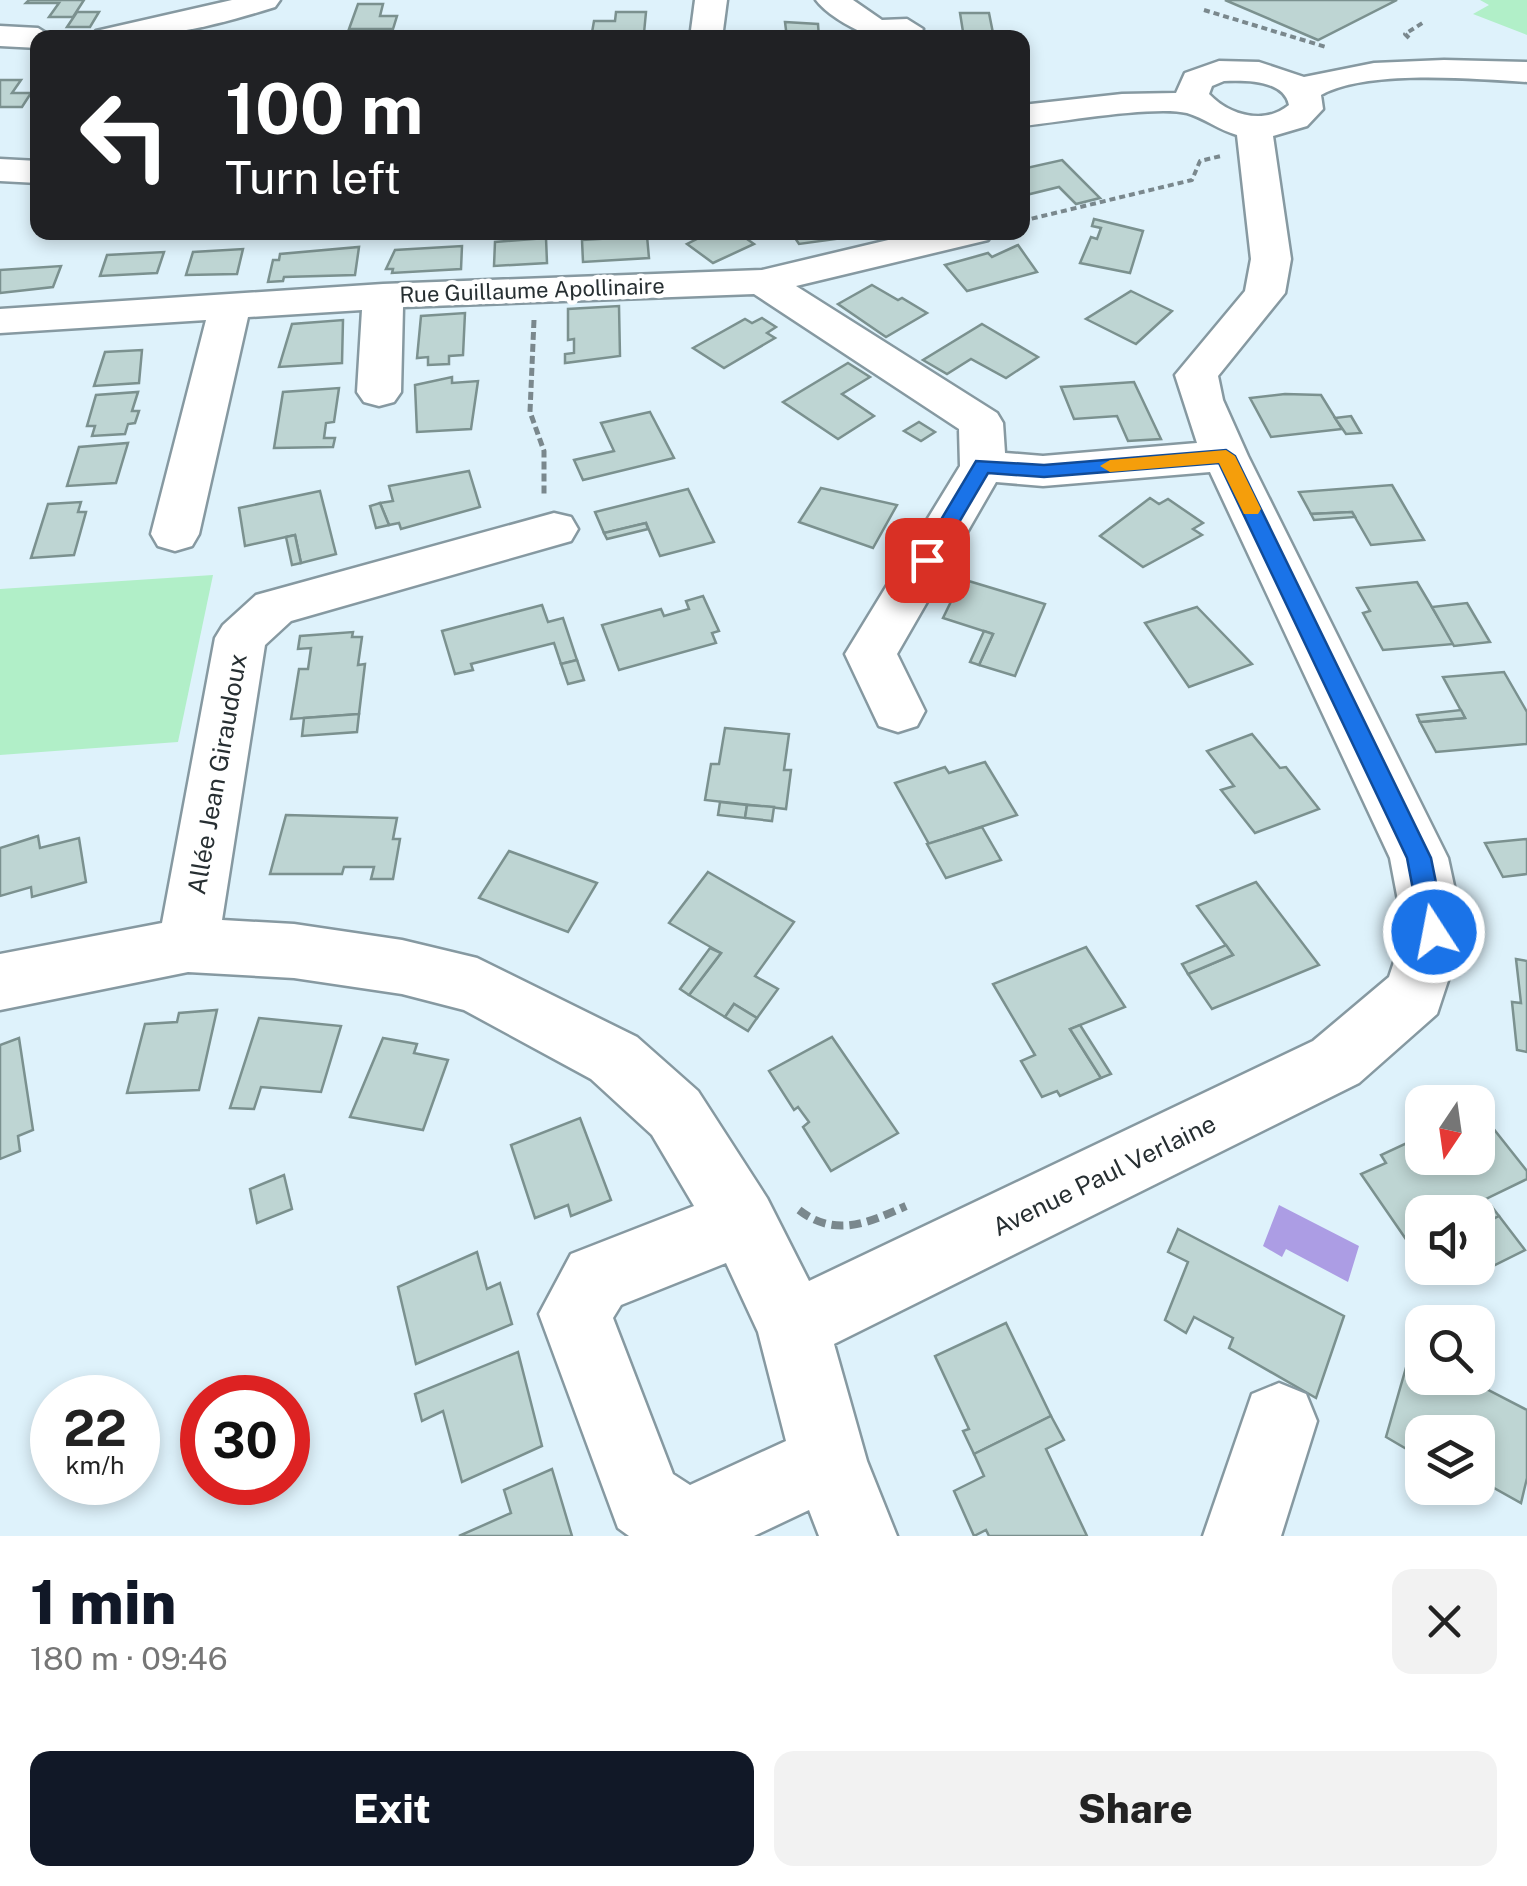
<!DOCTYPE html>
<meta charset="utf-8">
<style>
body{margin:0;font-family:"Public Sans",sans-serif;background:#f2f2f2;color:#222;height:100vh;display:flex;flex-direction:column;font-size:38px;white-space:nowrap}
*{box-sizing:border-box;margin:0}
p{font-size:32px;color:#767676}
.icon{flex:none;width:55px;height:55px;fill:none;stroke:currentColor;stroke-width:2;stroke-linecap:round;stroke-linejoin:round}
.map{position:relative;height:1536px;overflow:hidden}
.details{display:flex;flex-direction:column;background:#fff;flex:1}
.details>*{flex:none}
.banner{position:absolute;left:30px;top:30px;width:1000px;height:210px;border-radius:20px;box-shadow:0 5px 15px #0003;background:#202124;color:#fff;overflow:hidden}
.needle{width:65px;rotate:193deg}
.fabs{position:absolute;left:1405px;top:1085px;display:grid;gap:20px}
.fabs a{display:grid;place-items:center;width:90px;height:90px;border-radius:20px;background:#fff;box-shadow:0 5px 15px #0003;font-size:50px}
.speed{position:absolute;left:30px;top:1375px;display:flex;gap:20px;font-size:50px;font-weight:700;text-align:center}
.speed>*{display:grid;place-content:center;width:130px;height:130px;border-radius:50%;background:#fff;box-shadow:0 5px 15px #0003;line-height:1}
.speed small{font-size:25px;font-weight:400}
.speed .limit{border:15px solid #d22;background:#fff;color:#111}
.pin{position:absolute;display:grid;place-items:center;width:85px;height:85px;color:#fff;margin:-42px;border-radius:20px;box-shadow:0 5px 15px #0006}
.me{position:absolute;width:110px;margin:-55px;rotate:349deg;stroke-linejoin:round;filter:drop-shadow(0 0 8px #0008)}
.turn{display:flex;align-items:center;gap:35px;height:210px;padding:0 30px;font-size:45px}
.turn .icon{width:130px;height:130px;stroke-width:2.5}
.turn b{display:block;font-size:70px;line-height:85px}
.round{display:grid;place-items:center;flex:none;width:105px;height:105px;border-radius:20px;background:#f2f2f2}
.headline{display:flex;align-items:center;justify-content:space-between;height:170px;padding:0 30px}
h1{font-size:60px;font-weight:800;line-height:75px;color:#111827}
.primary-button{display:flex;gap:20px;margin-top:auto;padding:20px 30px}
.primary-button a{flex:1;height:115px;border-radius:20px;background:#111827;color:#fff;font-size:40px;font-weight:800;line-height:115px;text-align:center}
.primary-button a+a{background:#f2f2f2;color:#222}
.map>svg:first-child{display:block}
</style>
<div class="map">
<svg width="1527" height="1536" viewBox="0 0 1527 1536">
<rect width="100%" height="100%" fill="#def2fb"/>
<g fill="#b1efc8">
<polygon points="1480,0 1527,0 1527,35 1473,14 1489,5"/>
<polygon points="213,575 178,742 0,755 0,589"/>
</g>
<polygon fill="#ac9de4" points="1279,1205 1359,1246 1348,1282 1286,1249 1282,1257 1263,1246"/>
<g fill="#bed5d3" stroke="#7b918f" stroke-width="2.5">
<polygon points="29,0 84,0 73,17 49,17 59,3 26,3"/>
<polygon points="1225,0 1397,0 1318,40"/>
<polygon points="358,4 383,4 380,16 397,16 393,29 349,29"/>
<polygon points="77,12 99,12 90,27 67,27"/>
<polygon points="616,12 646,12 644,33 591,38 594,21 615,21"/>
<polygon points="960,13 989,13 993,33 1001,38 964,38"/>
<polygon points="785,22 818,24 819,38 787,38"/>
<polygon points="0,80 21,80 12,93 31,93 22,107 0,107"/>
<polygon points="1062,160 1100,198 1076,204 1059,187 1026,195 1022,190 1022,169"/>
<polygon points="1094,219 1143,231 1130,273 1080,263 1091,237 1097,239 1101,228 1092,226"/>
<polygon points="711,232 737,232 754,244 713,263 687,244"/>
<polygon points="791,232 837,232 842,238 799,244"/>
<polygon points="647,236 649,258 583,262 582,240"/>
<polygon points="546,238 547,263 494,266 495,242"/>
<polygon points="1018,245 1037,272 967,291 945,265 988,253 992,257"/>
<polygon points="462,246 461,269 392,273 393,269 386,269 395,250"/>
<polygon points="359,247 355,275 284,277 283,281 268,282 273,260 279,260 280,254"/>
<polygon points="243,249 237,274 186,275 193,252"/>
<polygon points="164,252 157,273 100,276 107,255"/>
<polygon points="61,266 53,287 0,293 0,270"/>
<polygon points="872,285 898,300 902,298 927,313 886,337 838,304"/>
<polygon points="1131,291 1172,311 1136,344 1086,319"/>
<polygon points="619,306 620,356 565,363 565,354 574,353 574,339 568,340 568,309"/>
<polygon points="465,313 463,355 449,356 449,364 428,365 428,357 417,358 421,316"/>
<polygon points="762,318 776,327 767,333 775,338 724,368 693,348 745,319 752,323"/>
<polygon points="343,320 342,363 279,367 292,324"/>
<polygon points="982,324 1038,357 1006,378 971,359 947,374 923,360"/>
<polygon points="142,350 139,383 94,386 105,352"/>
<polygon points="848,363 870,377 842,394 874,416 838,439 783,402"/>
<polygon points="452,377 452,383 478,381 471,429 417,432 415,385"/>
<polygon points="1134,382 1161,439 1128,441 1117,416 1074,419 1061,387"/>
<polygon points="339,388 334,422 326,423 324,438 335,438 333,447 274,448 283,392"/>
<polygon points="138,392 132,411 139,411 135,423 128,424 125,434 92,436 95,426 87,426 96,395"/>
<polygon points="1285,394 1321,395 1342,429 1271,437 1250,398"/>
<polygon points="650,412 674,458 583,480 574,460 614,451 601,423"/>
<polygon points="1351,416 1361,433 1346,434 1335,418"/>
<polygon points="919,422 935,432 921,441 904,431"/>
<polygon points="128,443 116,483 67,486 79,447"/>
<polygon points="469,471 480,507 401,529 399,523 389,525 380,503 393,501 389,486"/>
<polygon points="1392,485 1424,540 1371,545 1352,512 1311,514 1299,492"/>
<polygon points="821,488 897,505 873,548 799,522"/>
<polygon points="688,489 714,542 660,556 646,523 604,533 595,512"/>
<polygon points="320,491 336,554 301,563 295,535 245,546 239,508"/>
<polygon points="1150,498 1159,504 1168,499 1203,523 1193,529 1202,535 1143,567 1100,536"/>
<polygon points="81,502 78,512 86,512 74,555 31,558 48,504"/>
<polygon points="380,503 389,525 376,528 370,506"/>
<polygon points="1352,512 1355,517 1314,520 1311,514"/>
<polygon points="646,523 648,529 607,539 604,533"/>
<polygon points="295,535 301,563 292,565 286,537"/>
<polygon points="962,579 1045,604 1015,676 979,665 993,634 943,618"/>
<polygon points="1417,582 1454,644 1383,650 1363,613 1370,611 1357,588"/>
<polygon points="703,596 719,631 712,633 716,643 619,670 602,625 661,609 664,616 689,609 686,601"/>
<polygon points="1467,603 1490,642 1454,646 1432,607"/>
<polygon points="542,605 548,622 563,618 577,660 561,664 554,643 471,664 473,670 455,674 442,631"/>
<polygon points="1197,607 1252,664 1189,687 1145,623"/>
<polygon points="984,631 993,634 979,665 970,662"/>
<polygon points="353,632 352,637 362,637 358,665 365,664 359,714 291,719 299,669 308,669 311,648 298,649 300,636"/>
<polygon points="577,660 584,680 568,684 561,664"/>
<polygon points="1504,672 1527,712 1527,744 1436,752 1420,722 1465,718 1443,677"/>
<polygon points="1461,710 1465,718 1420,722 1417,715"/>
<polygon points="359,714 357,732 302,736 304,718"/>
<polygon points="725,728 789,734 784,770 791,770 786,809 705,800 711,764 719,764"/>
<polygon points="1252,734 1280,768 1286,767 1319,809 1255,833 1221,790 1234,786 1207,751"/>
<polygon points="985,762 1017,815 929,844 895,783 945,767 949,773"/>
<polygon points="720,802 747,805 745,818 718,815"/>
<polygon points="747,805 774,807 772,821 745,818"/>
<polygon points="286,815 397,818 393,839 400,839 393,879 371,879 374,867 344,867 342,874 270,874"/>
<polygon points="982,827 1001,860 946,878 927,844"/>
<polygon points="38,836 40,848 79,838 86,882 32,897 31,887 0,896 0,848"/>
<polygon points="1527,839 1527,874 1503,877 1485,843"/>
<polygon points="509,851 597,883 568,932 479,898"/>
<polygon points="708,872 794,922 755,976 778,989 757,1018 734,1004 725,1017 689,995 721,953 669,923"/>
<polygon points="1256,882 1319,965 1212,1009 1188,974 1233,955 1197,906"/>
<polygon points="1226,945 1233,955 1188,974 1182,964"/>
<polygon points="1086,947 1125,1007 1070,1029 1101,1078 1060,1096 1057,1091 1042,1097 1021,1061 1035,1055 993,984"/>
<polygon points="710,948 721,953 689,995 680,989"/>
<polygon points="1516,959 1527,961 1527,1052 1517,1050 1512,1002 1521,1003"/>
<polygon points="734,1004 757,1018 748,1031 725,1017"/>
<polygon points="217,1010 199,1090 127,1093 145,1024 177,1022 179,1013"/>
<polygon points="259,1018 341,1026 321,1092 261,1087 254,1109 230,1108"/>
<polygon points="1080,1025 1111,1074 1101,1078 1070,1029"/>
<polygon points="832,1037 898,1133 831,1171 803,1127 809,1122 798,1107 794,1110 769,1071"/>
<polygon points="19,1038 33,1130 18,1136 20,1151 0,1159 0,1045"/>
<polygon points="383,1038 417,1044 414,1053 448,1060 423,1130 350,1117"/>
<polygon points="580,1118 611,1200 571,1216 568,1205 535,1218 511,1145"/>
<polygon points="1485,1118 1527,1171 1527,1179 1486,1199 1499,1216 1478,1227 1478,1212 1422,1212 1421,1261 1361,1174 1386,1163 1381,1155 1422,1136 1422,1158 1478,1158 1478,1122"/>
<polygon points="284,1175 292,1209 257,1223 250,1189"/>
<polygon points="1499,1216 1525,1250 1469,1278 1461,1268 1478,1268 1478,1227"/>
<polygon points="1178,1229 1344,1316 1316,1398 1229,1348 1233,1338 1194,1317 1186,1333 1165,1320 1188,1262 1168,1252"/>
<polygon points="477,1252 487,1289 500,1283 512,1324 416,1364 398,1287"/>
<polygon points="1006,1323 1051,1416 974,1454 963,1431 969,1429 935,1356"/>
<polygon points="1414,1340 1422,1345 1422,1378 1476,1378 1475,1383 1527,1410 1527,1478 1521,1503 1478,1479 1478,1432 1422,1432 1422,1458 1386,1437"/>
<polygon points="518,1352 542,1446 462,1482 443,1411 422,1421 415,1394"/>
<polygon points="1051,1416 1064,1440 1046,1449 1087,1536 989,1536 986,1530 974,1536 954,1491 984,1476 974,1454"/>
<polygon points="552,1469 572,1536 459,1536 511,1513 504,1490"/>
</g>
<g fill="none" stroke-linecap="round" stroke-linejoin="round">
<g stroke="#8699a1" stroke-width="5">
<g id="minor">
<path d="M232,0h48l-5,7c-67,21 -112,31 -183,31l4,-7z"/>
<polygon points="695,0 727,0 722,38 690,38"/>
<path d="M816,0h37l29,20 25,-1 16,10c-21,30 -90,-6 -107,-29z"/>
<polygon points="0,26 38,28 54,38 38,38 38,48 0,46"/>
<path d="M1444,60l83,2v20c-53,-3 -159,-13 -206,13l2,14 -16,17 -34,10 18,123 -6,34 -67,83 5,24 25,56 200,402 16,74 -27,82 -78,69 -525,261 33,117 30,75h-78l-10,-26 -55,26h-125l-11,-8 -79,-214 32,-60 123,-48 -42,-71 -61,-56 -127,-69 -62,-16 -108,-16 -106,-6 -188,38v-56l162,-31 53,-285 8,-13 33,-30 298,-82 17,4 7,12 -7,12 -280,80 -26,24 -43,275 72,4 108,16 75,18 160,79 61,54 69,107 42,83 504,-240 76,-64 15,-45 -14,-74 -180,-386 -167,14 -47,-4 -99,172 28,57 -8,15 -19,6 -19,-6 -34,-72 115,-188 -1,-37 -205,-135 -351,13 -2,85 -7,10 -15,4 -15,-4 -7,-10 5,-82 -114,7 -49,217 -7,12 -17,5 -17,-5 -7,-12 55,-214 -206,13v-24l383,-25 379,-14 160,-38h71l-5,8 -192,46 201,127 6,10 2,30 38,3 154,-13 -22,-68 70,-84 6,-32 -14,-124c-18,-5 -33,-17 -50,-22 -32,-8 -128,9 -165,13v-21l100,-11 54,-1 9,-20 34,-12 40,1 45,15 70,-14zM1224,81c22,-1 60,-1 65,24 -24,20 -59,11 -80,-11l3,-8zM726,1263l32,69 28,109 -96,44 -17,-11 -60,-156 8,-13z"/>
<polygon points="0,159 38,161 38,183 0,181"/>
<polygon points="1279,1383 1306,1394 1317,1421 1281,1536 1203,1536 1252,1394"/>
</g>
</g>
<g stroke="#7a888d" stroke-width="4" stroke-dasharray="6 4" stroke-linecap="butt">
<polyline points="1204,10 1326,47"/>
<polyline points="1409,38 1405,34 1424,22"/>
<polyline points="1022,221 1192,180 1200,161 1221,156"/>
</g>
<polyline stroke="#7a888d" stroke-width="5" stroke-dasharray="8 4" stroke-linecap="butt" points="534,320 530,412 544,451 544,494"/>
<path stroke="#7a888d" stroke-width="8" stroke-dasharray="12 6" stroke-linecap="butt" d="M799,1210c36,28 69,13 107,-4"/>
<use href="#minor" fill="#fff" fill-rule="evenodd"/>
</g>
<polygon fill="#1a73e8" stroke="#114b97" stroke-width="2.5" points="1226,450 1235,456 1431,858 1446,932 1442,940 1425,940 1421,932 1407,858 1219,463 1044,477 988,473 934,565 927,567 917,560 976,461 1044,465"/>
<polygon fill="#f59e0b" points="1226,450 1235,456 1261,509 1258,514 1244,514 1219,463 1110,472 1100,466 1110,460"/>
<g text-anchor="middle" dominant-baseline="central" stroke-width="9" stroke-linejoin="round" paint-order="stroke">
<g font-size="22" fill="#272f32" stroke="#fff">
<text transform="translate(532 290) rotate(-2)">Rue Guillaume Apollinaire</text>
</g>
<g font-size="25" fill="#272f32" stroke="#fff">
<text transform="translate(217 774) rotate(-80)">Allée Jean Giraudoux</text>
<text transform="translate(1104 1175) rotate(-26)">Avenue Paul Verlaine</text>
</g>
</g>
</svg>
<div class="fabs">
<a><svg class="needle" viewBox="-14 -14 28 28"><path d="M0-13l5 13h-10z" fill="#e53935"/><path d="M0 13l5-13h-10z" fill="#767676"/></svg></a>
<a><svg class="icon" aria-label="sound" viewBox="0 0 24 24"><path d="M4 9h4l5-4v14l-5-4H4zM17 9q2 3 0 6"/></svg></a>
<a><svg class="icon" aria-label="search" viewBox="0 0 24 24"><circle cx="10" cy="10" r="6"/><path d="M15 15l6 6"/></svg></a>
<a><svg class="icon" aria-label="layers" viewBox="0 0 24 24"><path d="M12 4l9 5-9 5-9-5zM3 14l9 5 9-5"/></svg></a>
</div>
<div class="speed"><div>22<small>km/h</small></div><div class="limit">30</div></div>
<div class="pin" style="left:927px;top:560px;background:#d93025"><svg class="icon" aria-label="arrive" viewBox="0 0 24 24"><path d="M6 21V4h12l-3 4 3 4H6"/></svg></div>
<svg class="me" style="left:1434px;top:932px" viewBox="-20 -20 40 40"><circle r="17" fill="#1a73e8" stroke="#fff" stroke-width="3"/><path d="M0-11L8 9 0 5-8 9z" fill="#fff"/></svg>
<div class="banner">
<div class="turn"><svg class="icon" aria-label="left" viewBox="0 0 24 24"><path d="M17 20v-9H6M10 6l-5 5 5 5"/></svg><div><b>100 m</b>Turn left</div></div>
</div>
</div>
<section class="details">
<div class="headline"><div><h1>1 min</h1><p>180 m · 09:46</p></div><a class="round"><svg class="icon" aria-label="close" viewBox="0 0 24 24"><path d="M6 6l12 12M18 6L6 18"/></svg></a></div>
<div class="primary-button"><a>Exit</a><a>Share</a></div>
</section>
